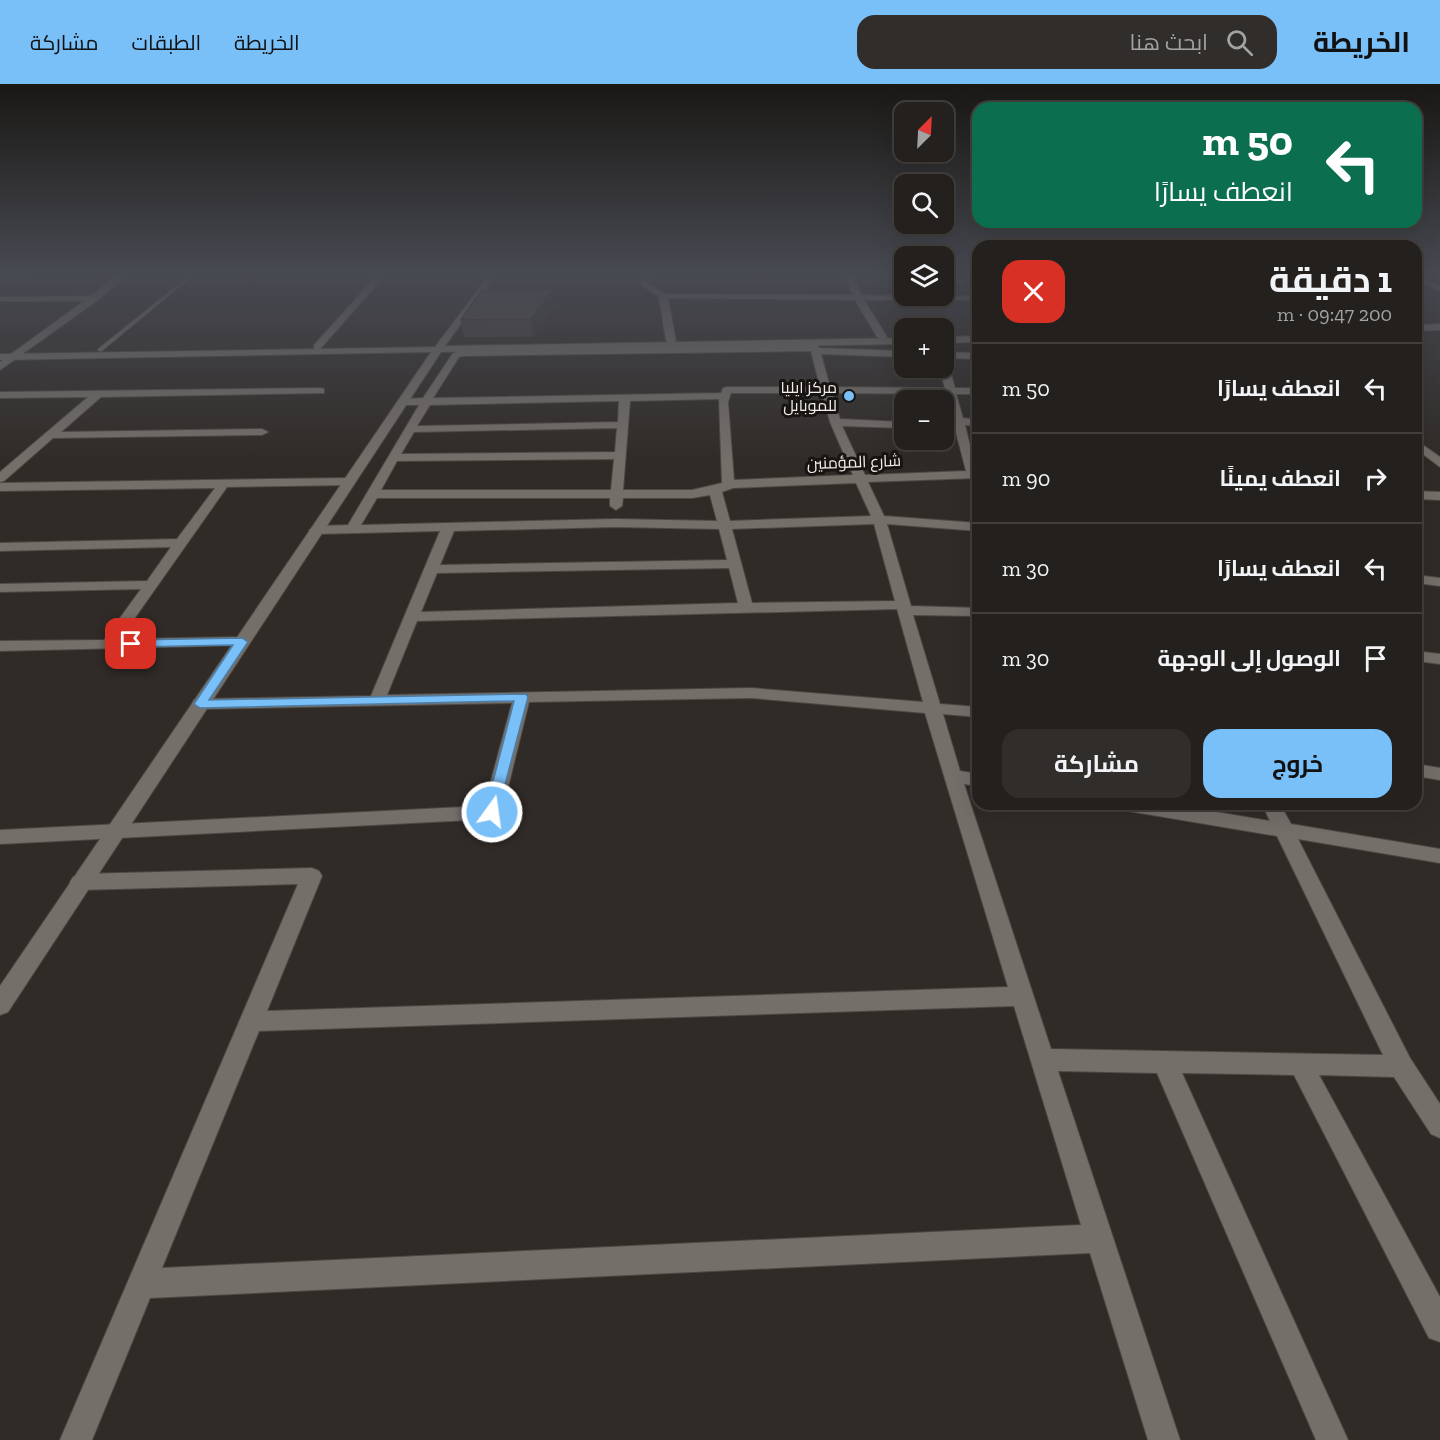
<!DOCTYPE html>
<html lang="ar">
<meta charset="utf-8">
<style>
body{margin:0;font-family:"Zilla Slab",Cairo,serif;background:#302d2a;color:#f1f3f6;direction:rtl;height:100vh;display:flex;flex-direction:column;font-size:22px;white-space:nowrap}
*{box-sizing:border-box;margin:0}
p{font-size:20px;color:#a3a3a4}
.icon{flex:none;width:33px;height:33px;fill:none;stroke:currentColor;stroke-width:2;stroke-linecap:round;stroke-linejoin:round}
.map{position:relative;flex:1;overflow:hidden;direction:ltr}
.details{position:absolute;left:972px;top:156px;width:450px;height:570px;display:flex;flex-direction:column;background:#24201d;border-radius:18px;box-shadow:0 6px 24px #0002,0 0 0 2px #413e3b;direction:rtl}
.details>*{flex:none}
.top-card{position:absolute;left:972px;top:18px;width:450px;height:126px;border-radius:18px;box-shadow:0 6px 24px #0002,0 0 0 2px #413e3b;direction:rtl;background:#0b6e4f;color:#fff;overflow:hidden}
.needle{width:39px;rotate:24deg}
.controls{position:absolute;left:894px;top:18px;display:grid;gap:12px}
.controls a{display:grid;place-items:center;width:60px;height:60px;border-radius:12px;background:#24201d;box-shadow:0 6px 24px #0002,0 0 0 2px #413e3b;font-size:30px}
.pin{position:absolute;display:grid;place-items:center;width:51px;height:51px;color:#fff;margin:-26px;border-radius:12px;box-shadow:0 3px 9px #0006}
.me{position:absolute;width:66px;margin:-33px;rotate:14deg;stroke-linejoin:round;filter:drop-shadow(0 0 4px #0008)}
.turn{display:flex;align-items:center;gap:21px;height:126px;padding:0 30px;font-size:27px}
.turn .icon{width:78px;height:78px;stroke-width:2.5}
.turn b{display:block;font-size:42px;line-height:51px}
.round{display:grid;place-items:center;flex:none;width:63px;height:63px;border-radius:18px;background:#302d2a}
.overview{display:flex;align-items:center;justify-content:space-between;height:102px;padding:0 30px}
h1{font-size:36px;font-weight:700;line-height:45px}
.cta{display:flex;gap:12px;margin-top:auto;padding:12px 30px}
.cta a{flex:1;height:69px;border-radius:18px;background:#79bff8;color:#111;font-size:24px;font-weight:700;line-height:69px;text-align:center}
.cta a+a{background:#302d2a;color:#f1f3f6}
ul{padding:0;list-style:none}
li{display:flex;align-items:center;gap:18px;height:90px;padding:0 30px;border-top:2px solid #413e3b}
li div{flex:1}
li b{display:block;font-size:22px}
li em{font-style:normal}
header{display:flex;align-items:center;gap:36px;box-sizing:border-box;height:84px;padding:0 30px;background:#79bff8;color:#111}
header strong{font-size:28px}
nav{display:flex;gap:33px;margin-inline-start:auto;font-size:21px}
.search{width:420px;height:54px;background:#302d2a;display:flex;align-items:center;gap:15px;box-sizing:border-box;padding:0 21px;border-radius:18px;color:#a3a3a4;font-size:22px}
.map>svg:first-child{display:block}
</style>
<header>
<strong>الخريطة</strong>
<div class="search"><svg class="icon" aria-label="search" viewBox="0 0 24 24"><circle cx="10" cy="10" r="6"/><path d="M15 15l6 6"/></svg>ابحث هنا</div>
<nav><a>الخريطة</a><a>الطبقات</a><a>مشاركة</a></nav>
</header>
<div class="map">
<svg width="1440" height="1356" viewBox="0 0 1440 1356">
<rect width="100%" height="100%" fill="#302b27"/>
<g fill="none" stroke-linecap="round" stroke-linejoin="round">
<g stroke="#4c4844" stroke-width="1">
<g id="service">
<polygon points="956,188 960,188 962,201 959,200"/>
<polygon points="191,190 194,191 102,267 98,267 98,265"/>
</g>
</g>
<g stroke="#4c4844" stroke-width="2">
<g id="minor">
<polygon points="0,188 79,188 0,192"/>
<polygon points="122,188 131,188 98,216 0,286 0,278 84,217 0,217 0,213 91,212"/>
<polygon points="380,188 388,188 320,265 314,265 314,261"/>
<polygon points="643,188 651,188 649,200 665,210 853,211 844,188 852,188 861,211 978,212 978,216 864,216 887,253 882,256 877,253 855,216 668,214 676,257 671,260 666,257 659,213 641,201"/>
<polygon points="1416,190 1440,202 1440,207 1416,195"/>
<path d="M813,256l3,1 3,7 85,3v6l-83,-3 9,33 115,1 -6,-20h5v-4l5,3 6,21h23v6h-22l7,24 15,2v6l-13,-1 13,53 -110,4 16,34 94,7v8l-91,-7 24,82 67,2v8l-65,-1 27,89 38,3v10l-35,-3 17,57 18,3v12l-14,-2 87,265 332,6 -106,-219 -149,-25 -7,-2 -2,-5h49l102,17 -8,-17h18l11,20 149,25v14l-142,-24 112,219 30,46v34l-9,-4 -37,-57 -75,-2 121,222v45l-11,-4 -135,-263 -112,-2 166,367h-32l-159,-367 -99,-2 122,369h-32l-58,-187 -940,45 -58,142h-32l238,-556 -218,6 -7,-3 -3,-5 3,-5 7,-3 232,-6 7,3 3,5 -55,135 741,-24 -83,-274 -174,-15 -222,4 -27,110 -3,5 -7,2 -492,25v-14l484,-24 28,-103 -312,6 -6,-1 -2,-4 2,-4 6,-1 171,-3 69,-165 -124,3 -7,-4 7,-4 32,-1 71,-120h-17l-5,-3 5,-3 21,-1 30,-45 9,-3 347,-5 1,-4zM811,267l9,36h-93l-4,1 -2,5 -288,5 26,-41 4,-1zM731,309h91l8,29 23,53 -119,5 -6,-78zM832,309l114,1 20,77 -101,4 -23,-49 62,2v-6l-64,-3zM719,315l3,84 -30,7h-69l7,-89zM619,317l-1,21 -201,4 13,-21zM617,344l-2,24 -214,2 13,-22zM614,375l-3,31h-230l16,-29zM856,399l15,33 -141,5 -8,-29 11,-4zM710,411l7,26 -102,-2 -254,6 16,-27h233v8l6,4 6,-4 1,-8h69zM874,440l21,77 -143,2 -20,-74zM615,443l104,2 8,31 -287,5 14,-34zM729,484l9,35 -317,9 16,-39zM897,525l26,93 -172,-14 -364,7 30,-74zM1014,922l67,219 -919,43 97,-237z"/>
<polygon points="944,268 978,269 978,275 944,274"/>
<polygon points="320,304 324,305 324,309 101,313 61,348 262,345 268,348 262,351 53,354 4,397 0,398 0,388 88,313 0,314 0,308"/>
<polygon points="1416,356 1440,373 1440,383 1416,365"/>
<polygon points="348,394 354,398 352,401 227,403 120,555 242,553 250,558 247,561 0,567 0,557 104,556 141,505 0,508 0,500 147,497 171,463 0,467 0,459 177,455 215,404 0,407 0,399"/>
<polygon points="1416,407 1440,408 1440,416 1416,415"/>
<polygon points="1416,491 1440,494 1440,502 1416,499"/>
<polygon points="1416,567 1440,570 1440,580 1416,577"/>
<polygon points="1416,680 1440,684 1440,696 1416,692"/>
</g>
</g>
<g stroke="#4c4844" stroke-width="2">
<g id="tertiary">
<polygon points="491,188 498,188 445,262 904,254 904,260 441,268 8,928 0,931 0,902 431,268 0,276 0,270 435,263"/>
<polygon points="1440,240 1440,246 1416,247 1416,241"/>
<polygon points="978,252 978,258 944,259 944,253"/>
</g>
</g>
<use href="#service" fill="#756f6a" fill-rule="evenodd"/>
<use href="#minor" fill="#756f6a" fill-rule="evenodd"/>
<use href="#tertiary" fill="#756f6a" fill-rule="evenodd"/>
</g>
<polygon fill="#423e3a" points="553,206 554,223 533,253 464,253 461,236"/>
<polygon fill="#36322f" points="553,206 554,223 533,253 531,235"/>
<polygon fill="#4d4843" stroke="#36322f" stroke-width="1.5" points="482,206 553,206 531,235 461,236"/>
<linearGradient id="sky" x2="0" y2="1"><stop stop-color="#1a1815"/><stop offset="0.5" stop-color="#484a52"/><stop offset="1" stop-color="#484a52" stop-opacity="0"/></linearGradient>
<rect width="1440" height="378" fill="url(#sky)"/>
<polygon fill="#79bff8" stroke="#4f7ca1" stroke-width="1.5" points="242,554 248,558 209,616 526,610 528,613 497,731 492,733 485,728 514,617 200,624 194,620 233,561 131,563 126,560 131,556"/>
<circle fill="#79bff8" stroke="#171412" stroke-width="2" cx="849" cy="312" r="6"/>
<g text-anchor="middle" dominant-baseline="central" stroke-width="6" stroke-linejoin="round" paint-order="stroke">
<g font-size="16" fill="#f0edea" stroke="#171412" text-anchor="end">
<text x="837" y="303">مركز ايليا<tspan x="837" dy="18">للموبايل</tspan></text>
</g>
<g font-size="16" fill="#f0edea" stroke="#171412">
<text transform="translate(854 378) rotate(-2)">شارع المؤمنين</text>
</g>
</g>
</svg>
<div class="controls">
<a><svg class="needle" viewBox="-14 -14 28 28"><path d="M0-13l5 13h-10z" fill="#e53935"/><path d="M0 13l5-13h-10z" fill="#a3a3a4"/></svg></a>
<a><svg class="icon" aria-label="search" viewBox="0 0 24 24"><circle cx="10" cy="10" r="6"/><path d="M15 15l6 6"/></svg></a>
<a><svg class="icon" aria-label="layers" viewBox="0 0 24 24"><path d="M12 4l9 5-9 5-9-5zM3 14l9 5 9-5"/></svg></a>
<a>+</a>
<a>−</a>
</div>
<div class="pin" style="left:131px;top:560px;background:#d93025"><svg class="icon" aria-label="arrive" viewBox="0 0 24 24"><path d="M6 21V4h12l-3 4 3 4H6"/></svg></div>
<svg class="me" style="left:492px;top:728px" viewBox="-20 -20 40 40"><circle r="17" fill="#79bff8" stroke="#fff" stroke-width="3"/><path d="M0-11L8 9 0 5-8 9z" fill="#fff"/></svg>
<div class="top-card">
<div class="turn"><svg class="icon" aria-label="left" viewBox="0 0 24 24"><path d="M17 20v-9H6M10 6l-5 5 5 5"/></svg><div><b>50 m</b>انعطف يسارًا</div></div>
</div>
<section class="details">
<div class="overview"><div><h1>1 دقيقة</h1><p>200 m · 09:47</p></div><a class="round" style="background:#d93025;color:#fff"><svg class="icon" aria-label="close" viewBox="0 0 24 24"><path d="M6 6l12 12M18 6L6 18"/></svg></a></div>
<ul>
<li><svg class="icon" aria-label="left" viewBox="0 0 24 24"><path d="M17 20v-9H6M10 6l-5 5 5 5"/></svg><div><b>انعطف يسارًا</b></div><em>50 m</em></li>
<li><svg class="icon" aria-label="right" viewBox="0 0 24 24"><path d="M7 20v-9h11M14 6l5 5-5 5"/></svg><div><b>انعطف يمينًا</b></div><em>90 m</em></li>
<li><svg class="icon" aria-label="left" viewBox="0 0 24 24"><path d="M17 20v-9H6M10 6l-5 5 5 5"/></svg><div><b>انعطف يسارًا</b></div><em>30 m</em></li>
<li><svg class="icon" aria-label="arrive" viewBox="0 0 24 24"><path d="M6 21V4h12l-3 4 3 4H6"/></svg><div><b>الوصول إلى الوجهة</b></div><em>30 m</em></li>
</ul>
<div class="cta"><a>خروج</a><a>مشاركة</a></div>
</section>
</div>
